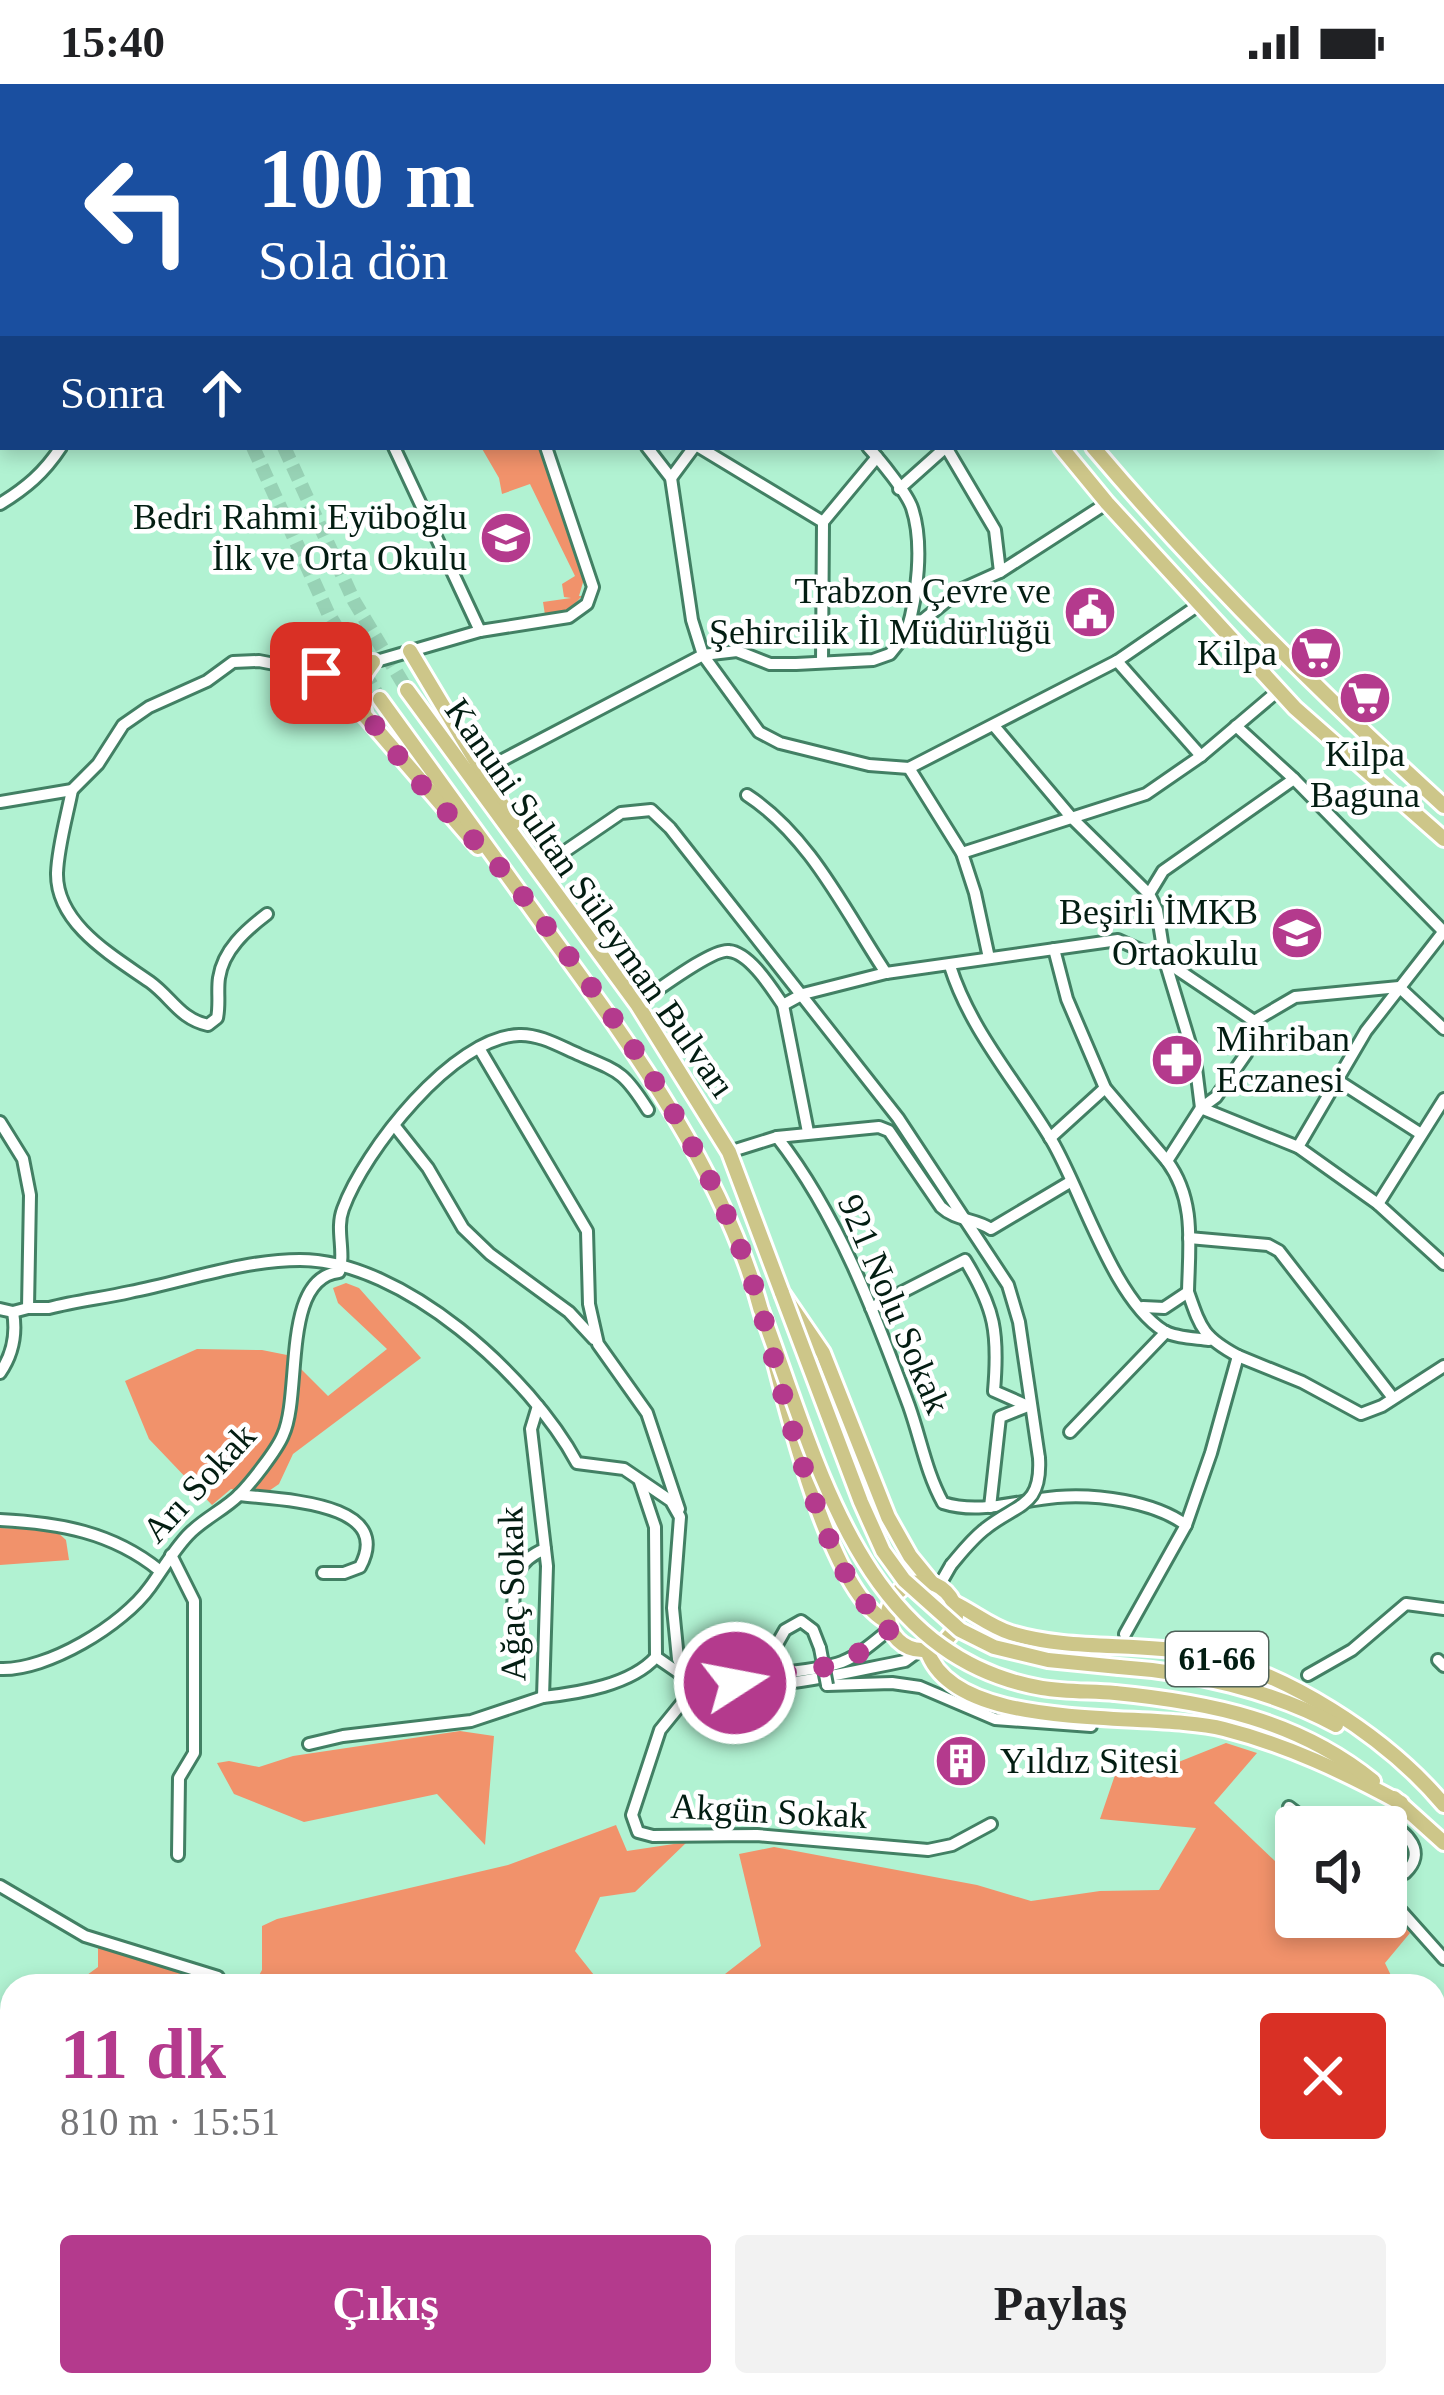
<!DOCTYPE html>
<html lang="tr">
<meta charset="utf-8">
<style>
body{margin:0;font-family:"Times New Roman",serif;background:#f2f2f2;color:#202124;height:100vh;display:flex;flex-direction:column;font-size:45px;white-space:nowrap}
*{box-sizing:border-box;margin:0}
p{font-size:39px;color:#757577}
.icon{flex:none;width:66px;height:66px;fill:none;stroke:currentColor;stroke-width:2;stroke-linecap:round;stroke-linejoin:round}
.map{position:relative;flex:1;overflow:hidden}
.panel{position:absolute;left:0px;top:1890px;width:1446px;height:423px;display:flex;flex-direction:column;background:#fff;border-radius:36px 36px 0 0;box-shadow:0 6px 18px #0003}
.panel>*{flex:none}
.banner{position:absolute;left:0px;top:0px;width:1446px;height:366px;box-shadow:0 6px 18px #0003;background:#1a4fa0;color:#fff;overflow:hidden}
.controls{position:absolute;left:1275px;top:1722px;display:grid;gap:24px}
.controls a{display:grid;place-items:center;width:132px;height:132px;border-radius:12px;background:#fff;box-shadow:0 6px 18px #0003;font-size:60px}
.pin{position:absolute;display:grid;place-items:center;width:102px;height:102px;color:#fff;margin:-51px;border-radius:24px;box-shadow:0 6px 18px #0006}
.me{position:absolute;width:132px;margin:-66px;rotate:79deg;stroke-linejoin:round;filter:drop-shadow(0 0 9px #0008)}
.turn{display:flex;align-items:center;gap:42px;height:252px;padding:0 60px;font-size:54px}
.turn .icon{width:156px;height:156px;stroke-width:2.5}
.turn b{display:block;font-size:84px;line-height:102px}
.then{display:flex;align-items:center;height:114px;padding:0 60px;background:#0003;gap:24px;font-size:45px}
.round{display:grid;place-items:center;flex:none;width:126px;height:126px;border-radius:12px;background:#f2f2f2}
.head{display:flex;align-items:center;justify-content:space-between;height:204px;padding:0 60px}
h1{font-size:72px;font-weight:600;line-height:90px;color:#b43a8d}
.button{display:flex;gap:24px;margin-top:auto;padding:24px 60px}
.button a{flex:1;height:138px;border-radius:12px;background:#b43a8d;color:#fff;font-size:48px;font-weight:600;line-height:138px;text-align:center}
.button a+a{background:#f2f2f2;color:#202124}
.status{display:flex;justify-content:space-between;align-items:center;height:84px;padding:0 60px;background:#fff;direction:ltr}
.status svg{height:33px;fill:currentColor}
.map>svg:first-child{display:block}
</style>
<div class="status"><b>15:40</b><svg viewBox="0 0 49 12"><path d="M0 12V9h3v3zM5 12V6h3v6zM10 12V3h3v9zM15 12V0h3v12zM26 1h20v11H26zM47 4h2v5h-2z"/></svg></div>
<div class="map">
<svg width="1444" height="2311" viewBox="0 0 1444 2311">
<rect width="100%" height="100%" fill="#b1f2d2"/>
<g fill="#f1926b">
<polygon points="481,363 539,363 553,392 584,495 579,512 582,512 569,526 545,531 543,518 571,514 564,513 562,500 575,492 530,400 502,410 499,394"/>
<polygon points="346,1199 359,1204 421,1274 293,1370 279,1400 263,1411 231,1405 212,1421 149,1355 125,1297 197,1265 262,1266 287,1271 328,1312 387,1265 338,1219 333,1204"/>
<polygon points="0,1444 55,1446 66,1456 69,1476 0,1481"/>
<polygon points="460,1647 494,1652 485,1761 437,1710 304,1738 234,1710 217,1679 229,1677 259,1683 293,1672"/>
<polygon points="1226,1659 1257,1669 1214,1719 1296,1797 1296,1833 1386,1833 1386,1822 1410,1849 1385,1879 1396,1902 722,1902 725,1890 761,1862 739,1770 774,1763 977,1801 1031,1817 1100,1807 1159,1806 1196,1744 1100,1735 1115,1691 1151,1689"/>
<polygon points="616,1741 627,1767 687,1758 635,1808 600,1813 575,1867 594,1891 612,1902 253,1902 262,1886 262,1842 277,1835 508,1781"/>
<polygon points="98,1861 224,1902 72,1902 98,1883"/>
</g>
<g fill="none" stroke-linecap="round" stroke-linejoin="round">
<g stroke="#97d2b5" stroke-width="14" stroke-dasharray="14 7" stroke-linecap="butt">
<polyline points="75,0 76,3"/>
<polyline points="123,0 124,3"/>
<polyline points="253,363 328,529 380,615"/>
<polyline points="284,363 354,517 407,606"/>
</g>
<g stroke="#428064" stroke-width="16">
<g id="minor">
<polyline points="7,0 9,3"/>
<polyline points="242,0 245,3"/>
<polyline points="394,0 394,3"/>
<polyline points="515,0 516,3"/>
<polyline points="653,0 654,3"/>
<polyline points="166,3 168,0"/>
<polyline points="0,210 3,208"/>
<polyline points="394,363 480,547"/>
<polyline points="647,363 671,394 692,536 703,571 759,648 780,659 869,681 909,684 1117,577 1200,520"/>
<polyline points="699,363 823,438 822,578"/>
<path d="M868,363c12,13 39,46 44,61 12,36 5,89 -5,123"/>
<polyline points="946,363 995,446 1000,488"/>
<polyline points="671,394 694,363"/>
<polyline points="899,405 946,363"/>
<path d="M0,420c26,-16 44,-31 61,-57"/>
<polyline points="823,438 877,373"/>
<polyline points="1117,577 1201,672"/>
<polyline points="1236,642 1294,695 1444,848"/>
<polyline points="995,643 1071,733 1149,810"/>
<polyline points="493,681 703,571 737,567 770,580 796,580 873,576 890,570 906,550 960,506 1000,488 1107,419"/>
<polyline points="909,684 962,769 975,809 989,874"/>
<polyline points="1294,695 1163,787 1149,810 1157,826 1165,877 1195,976 1201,1024 1298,1063 1378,1120 1444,1180"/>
<path d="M72,706c-5,26 -14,56 -15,83 -1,51 56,83 93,109 22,16 30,37 58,43l9,-7c3,-14 0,-27 2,-40 4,-28 27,-48 48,-64"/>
<path d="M747,711c63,41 98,116 139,178"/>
<polyline points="0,718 72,706 98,680 123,641 149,623 207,597 233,578 259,577 321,589 373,578 480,547 569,533 587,520 593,503 546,363"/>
<polyline points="962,769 1146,710 1201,672 1279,606"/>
<polyline points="561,770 621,729 651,726 670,744 898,1034 1008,1201 1019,1238 1039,1374"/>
<polyline points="1054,865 1067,915 1105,1004 1167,1077"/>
<path d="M950,882c21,66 67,116 102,175 30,51 61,158 112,190 12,7 32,7 45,9"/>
<path d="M637,920c16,-10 75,-56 92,-53 21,2 43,38 54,54l20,-11 83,-21 232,-33 47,21 89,60"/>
<polyline points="783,921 808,1048"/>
<polyline points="479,964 587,1147 589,1220 598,1260 647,1329 679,1425"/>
<polyline points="1337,996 1421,1050"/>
<polyline points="0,1038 23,1075 30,1111 28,1224 13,1228 0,1225"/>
<polyline points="394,1041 428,1084 463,1144 490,1170 569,1228 594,1255"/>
<path d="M777,1053l102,-10 10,4 52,76c15,14 33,11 50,22l79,-47"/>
<polyline points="1050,1054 1105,1004"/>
<polyline points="1298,1063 1366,947 1444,847"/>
<path d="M729,1068l48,-15c61,78 98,177 132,269 12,34 17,66 34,97 38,12 76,-3 114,-6 40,-3 96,4 129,28"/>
<polyline points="1378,1120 1444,1015"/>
<polyline points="1189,1154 1268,1161 1279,1167 1393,1314"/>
<polyline points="1143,1223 1164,1224 1188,1208"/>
<path d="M28,1224h21c27,-7 54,-10 81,-16 56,-11 113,-32 170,-32 103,0 230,116 277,203l47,6 47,32 9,16 -7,91 5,51 7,18c64,23 155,-4 220,-16l15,-11"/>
<path d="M871,1224l94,-48c30,49 34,73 29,131l34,15"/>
<polyline points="1238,1272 1302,1298 1361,1330 1382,1322 1444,1282"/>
<path d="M0,1289c13,-19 17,-38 13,-61"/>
<path d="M538,1322l-7,23 16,137 -4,131c36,-4 88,-12 113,-40l29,20"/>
<polyline points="1070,1348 1166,1248"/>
<polyline points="640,1398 655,1443 656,1573"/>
<path d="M239,1411c39,5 157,6 121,72l-16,6h-21"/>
<polyline points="990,1423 1000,1333 1025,1323"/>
<path d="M0,1436c59,3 112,12 159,50"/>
<polyline points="171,1471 194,1517 194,1669 179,1694 178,1771"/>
<polyline points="939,1502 951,1481"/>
<path d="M513,1529c1,-31 0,-51 32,-64"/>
<path d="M1125,1550l61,-109 25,-72 27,-97c-35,-19 -37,-27 -50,-64 1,-47 8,-92 -21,-131l34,-53 15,-11 30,-43 8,-33 41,-24 104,-10 45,42"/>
<polyline points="1438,1576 1444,1582"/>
<path d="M0,1585c47,2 123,-44 150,-82 13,-18 23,-36 38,-52 15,-16 36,-25 51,-40 12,-12 38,-45 44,-60 19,-41 -2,-157 56,-163 7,-19 -4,-42 4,-63 21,-58 110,-172 176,-174 21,-1 42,12 61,20 40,17 44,17 68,55"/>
<polyline points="760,1590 785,1546 801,1537 813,1546 820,1564"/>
<polyline points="1308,1591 1352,1566 1406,1520 1444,1525"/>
<polyline points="699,1598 660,1646 632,1731 638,1748 653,1752 757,1751 928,1766 952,1761 991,1740"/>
<path d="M738,1598c34,-12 70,-8 104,-20 18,-7 33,-21 48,-33"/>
<polyline points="827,1601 892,1599 920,1603 995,1635 1091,1642"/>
<polyline points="309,1660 343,1652 471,1637 543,1613"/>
<polyline points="1289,1723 1315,1743"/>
<path d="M1386,1738c22,10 41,30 19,51h-19"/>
<polyline points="0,1802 85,1852 218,1893"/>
<polyline points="1386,1810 1444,1875"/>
<polyline points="0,1955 12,1968"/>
<polyline points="1434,2080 1444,2082"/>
<polyline points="0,2104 12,2091"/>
<polyline points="954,2301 962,2311"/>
<polyline points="222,2311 234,2301"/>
<polyline points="943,2311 951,2301"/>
<polyline points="1085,2311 1087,2301"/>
<polyline points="1176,2311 1179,2301"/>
<polyline points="1317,2311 1322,2301"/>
</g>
</g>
<g stroke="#fff" stroke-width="20">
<g id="major">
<polyline points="795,0 797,3"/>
<polyline points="818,0 820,3"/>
<polyline points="1061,363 1107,419 1295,624 1444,755"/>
<path d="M1093,363c108,128 227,246 351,359"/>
<polyline points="410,567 513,739"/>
<polyline points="321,589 366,633 478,763"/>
<polyline points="407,606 637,920 729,1068 782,1209 823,1269 888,1433 910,1472 932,1499"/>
<path d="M380,615c55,76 111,153 166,230 87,119 180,245 217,389"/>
<path d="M364,627c-8,-22 -5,-31 9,-49"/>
<path d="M775,1279c15,59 58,234 113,259"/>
<circle cx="922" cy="1532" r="34"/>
<path d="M954,1519c19,9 37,24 57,30 59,18 123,9 184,20 89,17 191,83 249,152"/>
<path d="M927,1566c28,86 224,60 297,79 63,16 120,43 177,74"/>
<path d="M1119,1583c73,5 152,23 217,58"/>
<path d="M1115,1609c94,9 183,27 258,88"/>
<polyline points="1394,1714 1444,1759"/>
</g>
</g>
<g stroke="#fff" stroke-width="22">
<g id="highway">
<polyline points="1113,0 1116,3"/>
<polyline points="1143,0 1146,3"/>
<polyline points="1183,0 1186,3"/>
<polyline points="1209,0 1212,3"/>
<polyline points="1443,241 1444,242"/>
<polyline points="1443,256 1444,257"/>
<polyline points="1443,293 1444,294"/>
</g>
</g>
<use href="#minor" stroke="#fff" stroke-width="10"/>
<use href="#major" stroke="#cdc689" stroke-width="14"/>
<use href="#highway" stroke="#aba03a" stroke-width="16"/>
<g stroke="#428064" stroke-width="16" stroke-linecap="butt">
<g id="minor-bridge">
<path d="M951,1481c11,-13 21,-26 34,-36 32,-26 57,-21 54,-71"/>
<polyline points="820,1564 827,1601"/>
</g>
</g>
<g stroke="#fff" stroke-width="20" stroke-linecap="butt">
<g id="major-bridge">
<polyline points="782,1209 861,1418 883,1467 904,1496 960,1546 994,1563 1048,1576 1119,1583"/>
<path d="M761,1226c56,147 97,346 281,378 24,4 49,3 73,5"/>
</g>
</g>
<use href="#minor-bridge" stroke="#fff" stroke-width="10"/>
<use href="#major-bridge" stroke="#cdc689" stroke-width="14"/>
</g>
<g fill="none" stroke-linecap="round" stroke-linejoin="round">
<path stroke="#b43a8d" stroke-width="21" stroke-dasharray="0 37.8" d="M321,589c39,24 67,73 97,108 31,36 69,69 98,106 96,123 202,271 245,422 19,69 63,284 127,313l2,7c-15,12 -30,26 -49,33 -34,12 -71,9 -106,21"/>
</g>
<defs>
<g id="school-disc" transform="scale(2.7)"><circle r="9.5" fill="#b43a8d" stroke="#fff"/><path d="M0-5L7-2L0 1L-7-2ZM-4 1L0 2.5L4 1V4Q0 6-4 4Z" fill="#fff"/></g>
<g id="civic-disc" transform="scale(2.7)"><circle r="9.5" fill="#b43a8d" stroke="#fff"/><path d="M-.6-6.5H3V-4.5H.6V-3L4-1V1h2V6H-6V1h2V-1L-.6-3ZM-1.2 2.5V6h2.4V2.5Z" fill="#fff"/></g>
<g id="supermarket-disc" transform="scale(2.7)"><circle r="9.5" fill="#b43a8d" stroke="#fff"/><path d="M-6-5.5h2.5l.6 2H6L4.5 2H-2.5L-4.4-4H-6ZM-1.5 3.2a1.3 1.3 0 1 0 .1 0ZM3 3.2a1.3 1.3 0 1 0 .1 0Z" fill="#fff"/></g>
<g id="pharmacy-disc" transform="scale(2.7)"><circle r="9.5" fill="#b43a8d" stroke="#fff"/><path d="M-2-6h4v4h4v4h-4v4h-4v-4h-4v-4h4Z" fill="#fff"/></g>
<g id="building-disc" transform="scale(2.7)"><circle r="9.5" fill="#b43a8d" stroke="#fff"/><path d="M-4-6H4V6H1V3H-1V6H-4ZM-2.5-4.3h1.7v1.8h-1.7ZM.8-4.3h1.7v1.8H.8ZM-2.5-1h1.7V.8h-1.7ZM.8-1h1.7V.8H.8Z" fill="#fff"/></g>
</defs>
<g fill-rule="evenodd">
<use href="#school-disc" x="506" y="454"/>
<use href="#civic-disc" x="1090" y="528"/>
<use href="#supermarket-disc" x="1316" y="569"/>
<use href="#supermarket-disc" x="1365" y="614"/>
<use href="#school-disc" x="1297" y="849"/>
<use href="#pharmacy-disc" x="1177" y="976"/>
<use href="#building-disc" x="961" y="1677"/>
</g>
<g text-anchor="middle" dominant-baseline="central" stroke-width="9" stroke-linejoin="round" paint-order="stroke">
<rect fill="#fff" stroke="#4f6159" stroke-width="3" x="1166" y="1548" width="102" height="54" rx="9"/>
<g font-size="33" font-weight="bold" fill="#031d12">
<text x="1217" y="1575">61-66</text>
</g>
<g font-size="36" fill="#031d12" stroke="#fff" text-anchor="end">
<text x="467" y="433">Bedri Rahmi Eyüboğlu<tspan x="467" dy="41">İlk ve Orta Okulu</tspan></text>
<text x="1051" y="507">Trabzon Çevre ve<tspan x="1051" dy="41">Şehircilik İl Müdürlüğü</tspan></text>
<text x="1277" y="569">Kilpa</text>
<text x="1365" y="670" text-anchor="middle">Kilpa<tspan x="1365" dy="41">Baguna</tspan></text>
<text x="1258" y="828">Beşirli İMKB<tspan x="1258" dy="41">Ortaokulu</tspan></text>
<text x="1216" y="955" text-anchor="start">Mihriban<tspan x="1216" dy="41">Eczanesi</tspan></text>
<text x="1000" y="1677" text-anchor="start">Yıldız Sitesi</text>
</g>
<g font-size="36" fill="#031d12" stroke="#fff">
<text transform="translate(590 814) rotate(55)">Kanuni Sultan Süleyman Bulvarı</text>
<text transform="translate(894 1220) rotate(67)">921 Nolu Sokak</text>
<text transform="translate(199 1399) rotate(-47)">Arı Sokak</text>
<text transform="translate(512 1510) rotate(-91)">Ağaç Sokak</text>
<text transform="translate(769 1727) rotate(3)">Akgün Sokak</text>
</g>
</g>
</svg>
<div class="controls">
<a><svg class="icon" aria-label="sound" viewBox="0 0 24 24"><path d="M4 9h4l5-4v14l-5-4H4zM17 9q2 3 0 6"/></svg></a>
</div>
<div class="pin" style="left:321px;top:589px;background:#d93025"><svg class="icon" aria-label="arrive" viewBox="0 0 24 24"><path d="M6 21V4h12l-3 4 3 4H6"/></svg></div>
<svg class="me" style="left:735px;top:1599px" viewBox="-20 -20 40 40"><circle r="17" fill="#b43a8d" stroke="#fff" stroke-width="3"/><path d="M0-11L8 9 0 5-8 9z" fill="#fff"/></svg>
<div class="banner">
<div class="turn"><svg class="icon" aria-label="left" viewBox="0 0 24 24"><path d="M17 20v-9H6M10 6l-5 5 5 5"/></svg><div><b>100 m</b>Sola dön</div></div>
<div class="then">Sonra<svg class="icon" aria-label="ahead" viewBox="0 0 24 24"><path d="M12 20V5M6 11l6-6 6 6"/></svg></div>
</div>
<section class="panel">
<div class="head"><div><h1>11 dk</h1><p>810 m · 15:51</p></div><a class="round" style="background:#d93025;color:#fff"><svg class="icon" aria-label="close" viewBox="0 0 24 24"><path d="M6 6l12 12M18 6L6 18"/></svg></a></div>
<div class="button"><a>Çıkış</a><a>Paylaş</a></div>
</section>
</div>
